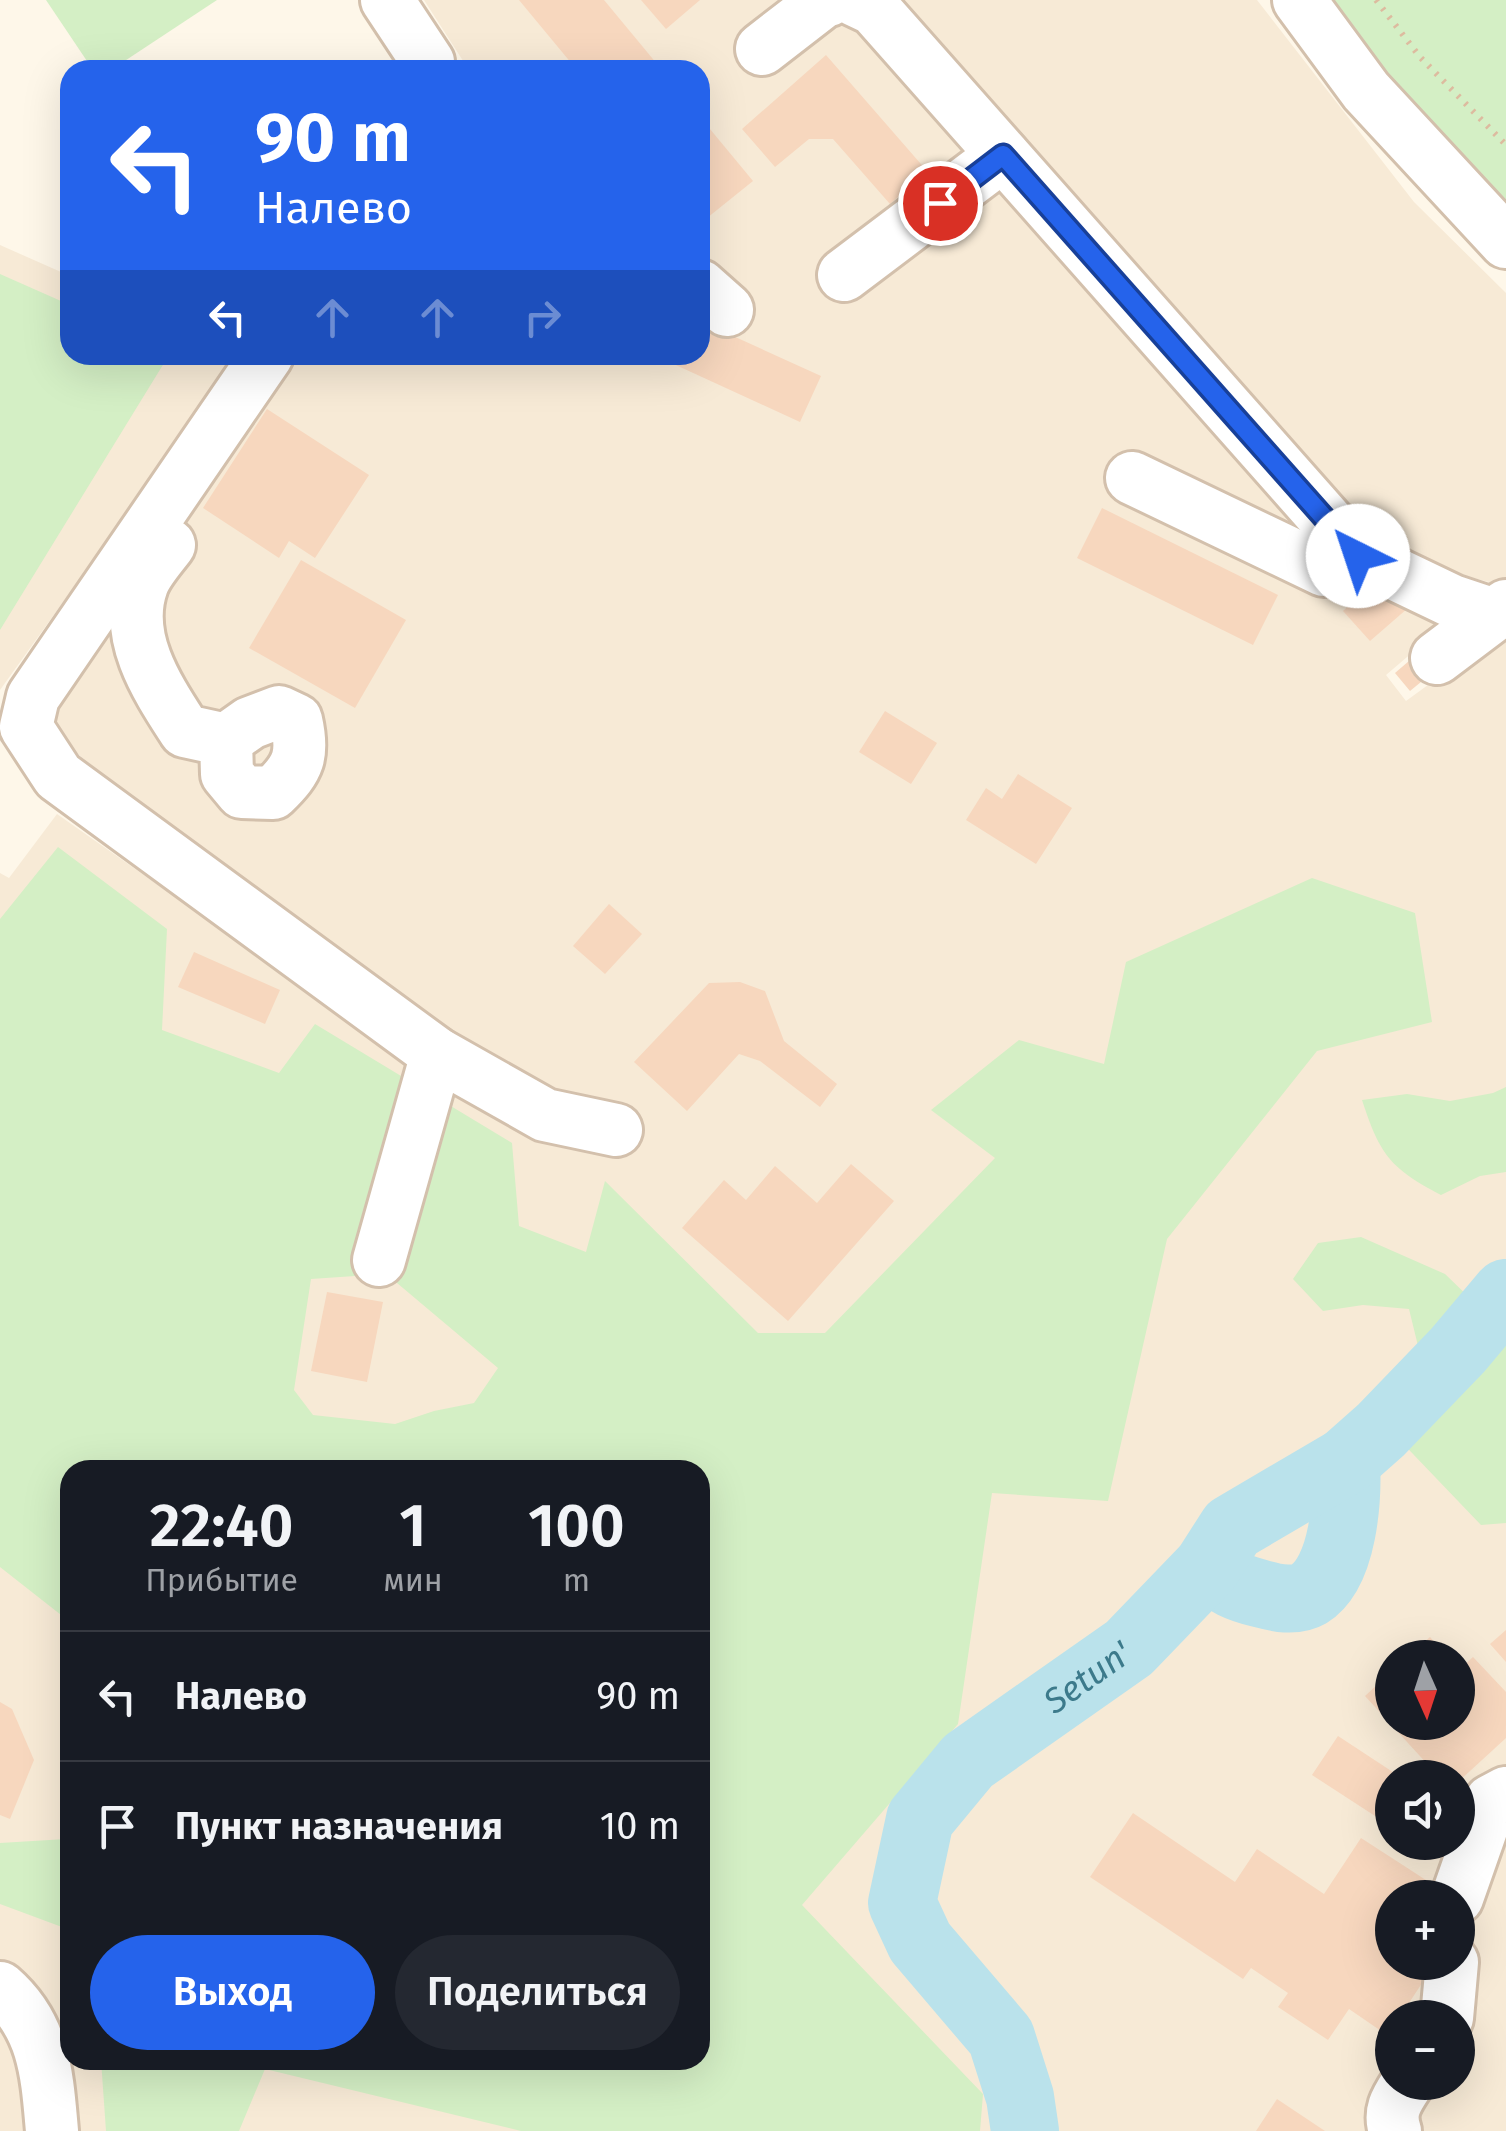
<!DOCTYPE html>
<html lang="ru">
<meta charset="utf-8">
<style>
body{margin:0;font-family:"Fira Sans",sans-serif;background:#242831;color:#f1f3f6;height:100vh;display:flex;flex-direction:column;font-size:38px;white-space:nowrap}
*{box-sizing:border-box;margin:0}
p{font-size:32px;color:#9ea1a6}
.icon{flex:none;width:55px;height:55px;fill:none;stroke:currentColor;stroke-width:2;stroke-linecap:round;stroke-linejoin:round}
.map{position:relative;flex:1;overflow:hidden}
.sheet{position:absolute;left:60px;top:1460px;width:650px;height:610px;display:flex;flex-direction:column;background:#171b24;border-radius:30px;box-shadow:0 10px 40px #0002}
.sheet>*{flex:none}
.guide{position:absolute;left:60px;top:60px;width:650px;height:305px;border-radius:30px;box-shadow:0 10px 40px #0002;background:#2563eb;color:#fff;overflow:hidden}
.needle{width:65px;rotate:177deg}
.tools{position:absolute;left:1375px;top:1640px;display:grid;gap:20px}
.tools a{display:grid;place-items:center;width:100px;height:100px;border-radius:50%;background:#171b24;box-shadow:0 10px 40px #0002;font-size:50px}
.pin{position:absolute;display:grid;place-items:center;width:85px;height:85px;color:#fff;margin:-42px;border:5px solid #fff;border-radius:50%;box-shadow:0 2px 10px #0007}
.me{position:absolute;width:110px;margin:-55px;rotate:319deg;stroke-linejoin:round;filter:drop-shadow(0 0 8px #0008)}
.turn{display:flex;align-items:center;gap:35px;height:210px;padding:0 30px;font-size:45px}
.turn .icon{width:130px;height:130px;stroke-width:2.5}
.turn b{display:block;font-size:70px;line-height:85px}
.lanes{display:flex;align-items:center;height:95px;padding:0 30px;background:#0003;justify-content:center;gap:50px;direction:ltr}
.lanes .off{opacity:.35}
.eta{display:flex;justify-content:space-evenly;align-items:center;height:170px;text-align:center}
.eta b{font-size:60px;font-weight:600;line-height:70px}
.action{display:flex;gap:20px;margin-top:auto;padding:20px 30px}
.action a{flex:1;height:115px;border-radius:60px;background:#2563eb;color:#fff;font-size:40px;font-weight:600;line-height:115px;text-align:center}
.action a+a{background:#242831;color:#f1f3f6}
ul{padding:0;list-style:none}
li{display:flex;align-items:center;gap:30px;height:130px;padding:0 30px;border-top:2px solid #363941}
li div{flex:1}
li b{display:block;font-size:38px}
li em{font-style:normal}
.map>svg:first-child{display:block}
</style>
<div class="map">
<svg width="1506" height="2131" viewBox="0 0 1506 2131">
<rect width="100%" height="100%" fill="#fef7e9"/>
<g fill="#f7ead6" fill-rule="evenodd">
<path d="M424,0h833l157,202 92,91v284l-9,7 -32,-8 -31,58 -48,41 20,26 100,-73v1503h-1506v-1258l9,5 48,-64 343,241 28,-33 -127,-102 -206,-151 -34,-30 -11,-23 234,-361h416v-285h-235l2,-3zM70,1470h630v590h-630zM1392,1658h66v64h-66zM1392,1778h66v64h-66zM1392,1898h66v64h-66zM1392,2018h66v64h-66z"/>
<polygon points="0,245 70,276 70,355 240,355 0,690"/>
</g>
<g fill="#d4efc5" fill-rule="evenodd">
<polygon points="46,0 217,0 111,70 93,70"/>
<path d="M1329,0h177v204c-64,-63 -125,-131 -177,-204z"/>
<polygon points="0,274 70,305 70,355 169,355 0,630"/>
<path d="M58,847l109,82 -5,101 117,43 36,-49 197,119 7,83 67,26 19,-71 153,152h67l170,-175 -64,-48 88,-70 85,24 22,-102 186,-84 103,35 17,109 -115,29 -150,188 -59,262 -116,-8 -34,231 -156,181 181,189 -3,37h-459l-256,-62 -26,62h-133l-5,-71h599v-590h-630v152l-70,-55v-648zM355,1276l42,7 101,85 -24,35 -40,8 -39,13 -82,-9 -19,-25 17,-111z"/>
<path d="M1506,1087v85l-26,4 -39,19c-51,-27 -61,-40 -79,-95l45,-6 43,7 43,-8z"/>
<polygon points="1361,1237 1445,1274 1477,1305 1506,1315 1506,1523 1481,1525 1391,1431 1402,1389 1419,1350 1409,1309 1363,1305 1323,1311 1293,1279 1318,1243"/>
<polygon points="70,1829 70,1930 0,1904 0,1843 66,1839"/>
</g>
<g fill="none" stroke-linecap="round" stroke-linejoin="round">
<g stroke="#bae2eb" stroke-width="68">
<path d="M1207,1567c21,16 30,21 55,27 15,4 33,8 47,0 35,-22 39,-96 37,-133"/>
<path id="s1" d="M1025,2131l-5,-34 -19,-60 -81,-95 -18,-39 18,-84 48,-58 161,-113 78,-81 25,-39 114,-67 35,-31 77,-80 48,-57"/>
</g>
</g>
<g fill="#f7d7be">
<polygon points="519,0 604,0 662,70 577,70"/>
<polygon points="641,0 700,0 666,29"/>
<polygon points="826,55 927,171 890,204 833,139 809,139 775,167 742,129"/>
<polygon points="700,117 753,181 702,222 700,220"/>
<polygon points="700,321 821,376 800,422 654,355 700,355"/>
<polygon points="267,409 369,475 315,558 289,541 279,558 203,508"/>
<polygon points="1102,508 1278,595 1253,645 1077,558"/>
<polygon points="301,560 406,620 355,708 249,648"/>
<polygon points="1381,577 1408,608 1370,641 1343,611"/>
<polygon points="1423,649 1438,668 1410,691 1395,673"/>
<polygon points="885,711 937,743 911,784 859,752"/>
<polygon points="1018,774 1072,808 1036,864 966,820 986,788 1002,799"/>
<polygon points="609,904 642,934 605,974 573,946"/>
<polygon points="194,952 280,990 265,1024 178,987"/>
<polygon points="740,982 765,991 784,1041 837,1084 820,1107 760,1061 739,1054 687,1111 634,1062 709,983"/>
<polygon points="851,1164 894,1201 788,1321 682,1228 724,1180 746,1200 775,1166 817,1203"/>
<polygon points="327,1292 383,1302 367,1382 311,1371"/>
<polygon points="1506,1630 1506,1662 1490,1644"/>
<polygon points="1430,1637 1448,1658 1407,1658"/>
<polygon points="1473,1657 1506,1692 1506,1738 1458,1782 1458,1778 1440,1778 1365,1696 1392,1671 1392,1722 1458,1722 1458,1671"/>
<polygon points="0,1702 12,1709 34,1760 10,1819 0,1815"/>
<polygon points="1338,1736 1402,1778 1392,1778 1392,1827 1312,1775"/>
<polygon points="1133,1813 1235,1882 1257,1849 1324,1894 1361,1838 1429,1882 1419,1898 1392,1898 1392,1962 1436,1962 1399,2018 1392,2018 1392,2027 1387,2035 1349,2009 1328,2040 1278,2007 1288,1993 1251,1968 1243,1979 1090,1877"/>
<polygon points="1277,2099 1325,2131 1256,2131"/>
</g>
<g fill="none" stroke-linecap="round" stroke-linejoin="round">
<g stroke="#d3c0ac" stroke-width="58">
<g id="minor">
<polyline points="387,0 428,62 427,70"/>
<polyline points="855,0 874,9 1358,556 1452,601 1494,615"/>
<polyline points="1299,0 1366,91 1506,242"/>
<polyline points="762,49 824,1 829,0"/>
<polyline points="844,275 1003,155"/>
<polyline points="700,286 727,310"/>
<polyline points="267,355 33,697 26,727 58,776 437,1054 545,1115 616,1130"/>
<polyline points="1132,478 1324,570 1358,556"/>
<path d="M169,545c-9,12 -22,26 -27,40 -19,53 16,104 43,146l41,9 24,-17 29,-11 17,8c8,35 3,48 -23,73l-31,-1 -15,-18 -1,-34"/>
<polyline points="1437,658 1506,606"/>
<polyline points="379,1260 437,1054"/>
<polyline points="1457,1898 1491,1801 1506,1793"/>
<path d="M0,1988c45,39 47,87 52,143"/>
<polyline points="1447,2018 1452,1962"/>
<path d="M1395,2131c-7,-20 2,-32 13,-49"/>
</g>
</g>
<polyline stroke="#ddbb9f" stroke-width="6" stroke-dasharray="2.5 8" stroke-linecap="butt" points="1376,0 1420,57 1506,145"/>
<use href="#minor" stroke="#fff" stroke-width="52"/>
</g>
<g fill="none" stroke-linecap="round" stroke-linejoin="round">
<g stroke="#184099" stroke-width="25">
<polyline id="route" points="940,203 1003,155 1358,556"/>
</g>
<use href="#route" stroke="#2563eb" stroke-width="18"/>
</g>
<g text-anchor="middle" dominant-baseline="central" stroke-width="8" stroke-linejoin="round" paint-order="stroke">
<g font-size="35" font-style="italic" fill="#3c7a8b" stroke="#fffaf2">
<text stroke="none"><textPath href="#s1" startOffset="572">Setun'</textPath></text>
</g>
</g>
</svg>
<div class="tools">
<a><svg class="needle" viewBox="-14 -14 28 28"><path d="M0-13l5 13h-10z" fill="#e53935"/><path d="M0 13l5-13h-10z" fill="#9ea1a6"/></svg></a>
<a><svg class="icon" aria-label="sound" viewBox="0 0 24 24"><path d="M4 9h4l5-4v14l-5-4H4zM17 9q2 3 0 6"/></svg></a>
<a>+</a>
<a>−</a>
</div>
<div class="pin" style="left:940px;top:203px;background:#d93025"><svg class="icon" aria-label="arrive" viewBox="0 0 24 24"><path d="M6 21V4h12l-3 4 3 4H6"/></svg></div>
<svg class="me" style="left:1358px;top:556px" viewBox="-20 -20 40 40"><circle r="19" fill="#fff"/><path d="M0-13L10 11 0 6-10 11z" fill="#2563eb"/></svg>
<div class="guide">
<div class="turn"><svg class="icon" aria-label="left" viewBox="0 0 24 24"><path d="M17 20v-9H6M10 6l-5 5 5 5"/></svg><div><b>90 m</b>Налево</div></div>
<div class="lanes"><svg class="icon" aria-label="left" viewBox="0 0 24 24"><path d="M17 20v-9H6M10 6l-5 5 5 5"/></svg><svg class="icon off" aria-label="ahead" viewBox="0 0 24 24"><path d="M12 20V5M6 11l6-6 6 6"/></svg><svg class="icon off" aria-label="ahead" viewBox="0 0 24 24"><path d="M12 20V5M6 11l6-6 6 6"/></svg><svg class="icon off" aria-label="right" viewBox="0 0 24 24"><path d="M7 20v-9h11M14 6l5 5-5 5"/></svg></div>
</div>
<section class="sheet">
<div class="eta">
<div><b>22:40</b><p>Прибытие</p></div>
<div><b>1</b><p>мин</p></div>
<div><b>100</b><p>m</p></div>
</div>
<ul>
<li><svg class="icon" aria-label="left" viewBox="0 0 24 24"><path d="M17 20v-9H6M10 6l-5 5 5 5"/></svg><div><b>Налево</b></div><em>90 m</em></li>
<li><svg class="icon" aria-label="arrive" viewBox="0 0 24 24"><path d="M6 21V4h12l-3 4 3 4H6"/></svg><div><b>Пункт назначения</b></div><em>10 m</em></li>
</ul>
<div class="action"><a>Выход</a><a>Поделиться</a></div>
</section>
</div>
